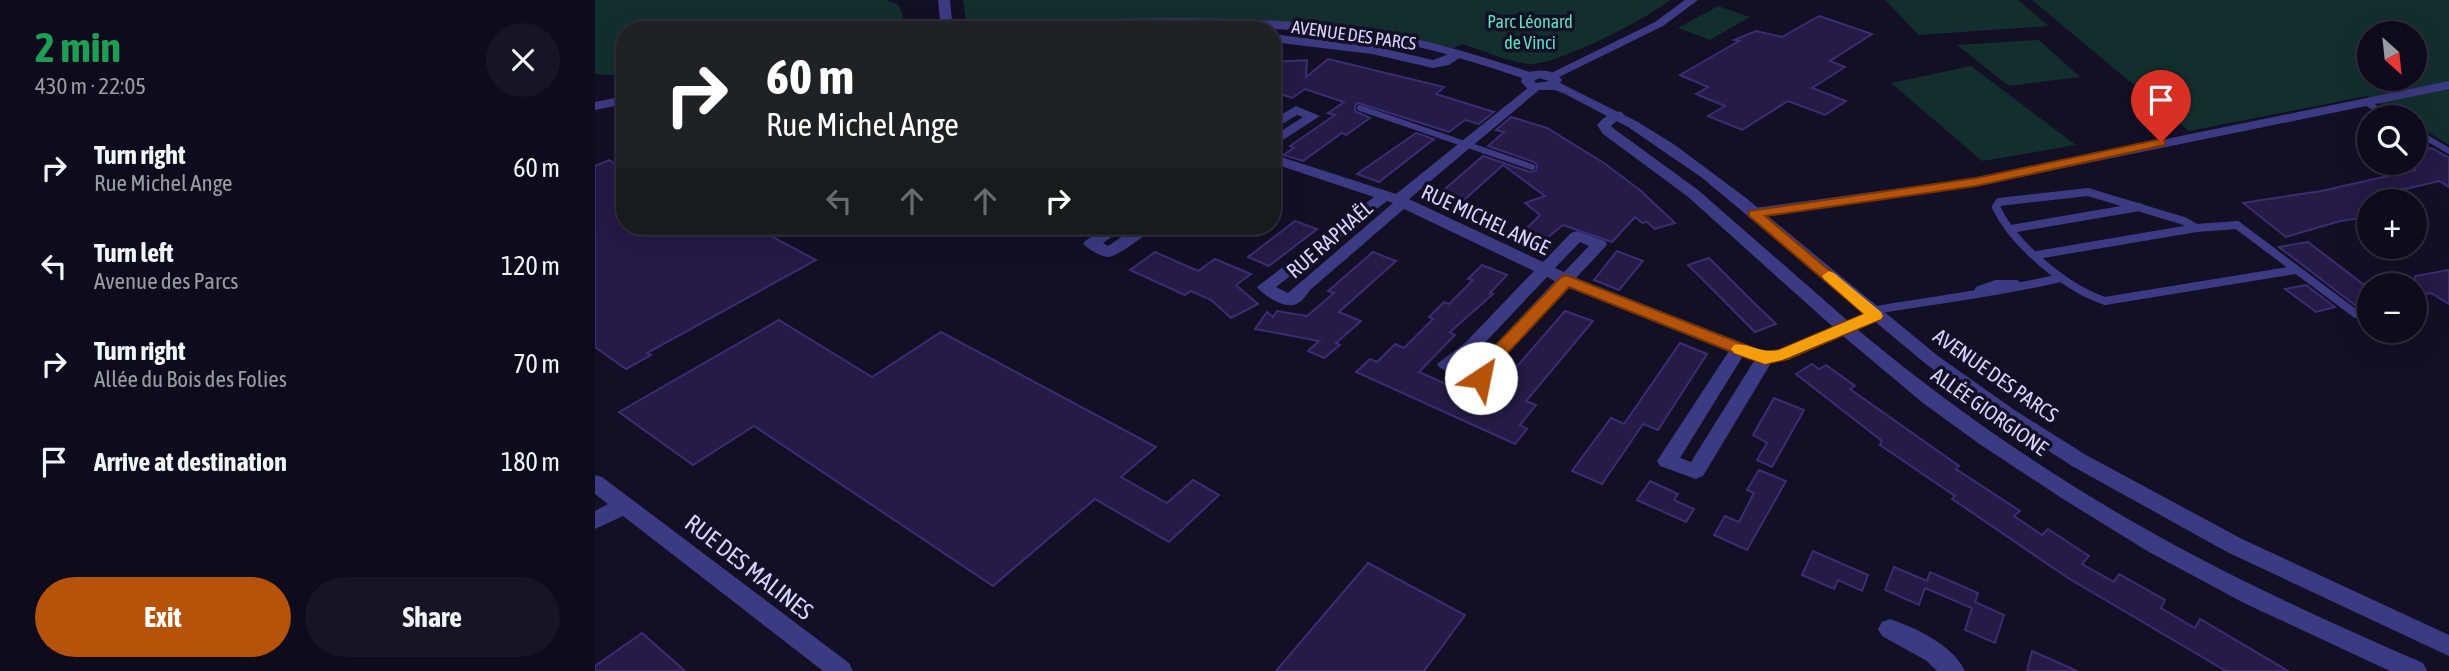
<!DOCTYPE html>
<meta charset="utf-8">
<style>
body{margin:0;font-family:"Asap Condensed",sans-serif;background:#171425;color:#f1f3f6;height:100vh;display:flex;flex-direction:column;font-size:26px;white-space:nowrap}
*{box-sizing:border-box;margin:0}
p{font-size:23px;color:#9b9ba3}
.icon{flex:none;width:38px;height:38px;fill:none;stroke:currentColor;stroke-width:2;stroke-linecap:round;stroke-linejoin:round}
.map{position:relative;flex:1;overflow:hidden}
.side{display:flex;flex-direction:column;background:#0e0b1c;width:595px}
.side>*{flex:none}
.hud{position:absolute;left:21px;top:21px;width:665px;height:214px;border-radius:28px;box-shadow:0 7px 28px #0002,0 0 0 2px #2e2b3b;background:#202124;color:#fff;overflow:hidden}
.needle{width:46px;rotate:153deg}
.buttons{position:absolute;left:1762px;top:21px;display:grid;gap:14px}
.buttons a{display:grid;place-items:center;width:70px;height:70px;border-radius:50%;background:#0e0b1c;box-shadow:0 7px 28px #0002,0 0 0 2px #2e2b3b;font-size:35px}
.pin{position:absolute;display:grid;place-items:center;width:60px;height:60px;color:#fff;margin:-72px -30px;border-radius:50% 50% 50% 0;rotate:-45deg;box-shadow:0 0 7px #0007}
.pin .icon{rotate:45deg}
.me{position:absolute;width:77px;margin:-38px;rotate:34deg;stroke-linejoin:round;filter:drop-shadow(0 0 5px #0008)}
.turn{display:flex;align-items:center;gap:24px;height:147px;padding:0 35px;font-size:32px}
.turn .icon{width:91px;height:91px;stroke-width:2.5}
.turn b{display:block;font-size:49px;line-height:60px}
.lanes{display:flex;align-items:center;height:66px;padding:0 35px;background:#0003;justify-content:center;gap:35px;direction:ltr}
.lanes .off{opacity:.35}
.round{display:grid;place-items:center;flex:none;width:74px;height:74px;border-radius:37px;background:#171425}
.head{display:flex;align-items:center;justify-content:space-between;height:119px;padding:0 35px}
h1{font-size:42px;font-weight:700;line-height:52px;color:#1e9e55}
.primary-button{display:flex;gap:14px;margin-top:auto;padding:14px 35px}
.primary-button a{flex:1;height:80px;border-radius:42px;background:#b45309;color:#fff;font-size:28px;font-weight:700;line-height:80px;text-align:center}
.primary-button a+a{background:#171425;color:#f1f3f6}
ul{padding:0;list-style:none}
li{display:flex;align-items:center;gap:21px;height:98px;padding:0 35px}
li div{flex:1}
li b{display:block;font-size:26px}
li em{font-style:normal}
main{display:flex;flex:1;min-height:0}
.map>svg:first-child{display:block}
</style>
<main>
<section class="side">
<div class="head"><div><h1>2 min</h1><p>430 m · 22:05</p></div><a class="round"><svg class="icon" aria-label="close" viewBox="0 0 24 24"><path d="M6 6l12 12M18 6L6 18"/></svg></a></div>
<ul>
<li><svg class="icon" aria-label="right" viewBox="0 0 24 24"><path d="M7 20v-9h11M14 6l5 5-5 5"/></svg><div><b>Turn right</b><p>Rue Michel Ange</p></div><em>60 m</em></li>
<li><svg class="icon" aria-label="left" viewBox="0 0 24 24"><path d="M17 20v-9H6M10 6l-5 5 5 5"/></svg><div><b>Turn left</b><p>Avenue des Parcs</p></div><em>120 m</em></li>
<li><svg class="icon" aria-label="right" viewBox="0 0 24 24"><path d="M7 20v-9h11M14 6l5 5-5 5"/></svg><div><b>Turn right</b><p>Allée du Bois des Folies</p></div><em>70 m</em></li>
<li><svg class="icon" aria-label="arrive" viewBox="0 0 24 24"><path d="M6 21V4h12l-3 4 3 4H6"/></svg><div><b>Arrive at destination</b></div><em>180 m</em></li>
</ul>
<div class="primary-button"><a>Exit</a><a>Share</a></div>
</section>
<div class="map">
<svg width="1854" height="671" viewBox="0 0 1854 671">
<rect width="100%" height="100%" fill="#130f25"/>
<g fill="#122f2e" fill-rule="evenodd">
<polygon points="0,0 291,0 304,5 308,18 293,30 30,30 30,76 0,74"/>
<path d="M368,0h707c-21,18 -115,66 -141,64 -22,-2 -46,-14 -67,-20l-8,4 -70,-14 -130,-15h-131l-149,7 -8,-4z"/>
<polygon points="1290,0 1423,0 1454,26 1324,35"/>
<path d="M1437,0h417v145l-34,-21v-7h-12l-36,-21 -178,35zM1774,33h46v46h-46z"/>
<polygon points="1123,6 1155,17 1115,40 1083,28"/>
<polygon points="1444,40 1485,77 1414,86 1362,45"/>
<polygon points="1376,66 1481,145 1387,161 1296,83"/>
</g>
<g fill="#241b46" stroke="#3b2d72" stroke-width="2">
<polygon points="1224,16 1277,34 1235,61 1250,67 1217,88 1251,101 1230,115 1193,101 1147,130 1113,116 1130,106 1101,94 1113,87 1085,75 1144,41 1139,40 1161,31 1187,37"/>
<polygon points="733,59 849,87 841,94 899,112 884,124 870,120 854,132 763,103 760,106 760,111 775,118 751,135 747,133 708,161 688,155 699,148 695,146 740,115 733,113 749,102 710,89 697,98 677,91 677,62 712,60 711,77"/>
<polygon points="916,117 952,128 1009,163 1046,191 1080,223 1060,229 1052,222 1047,223 1040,217 1017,242 968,225 940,248 919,241 945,215 930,203 950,196 908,165 859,209 836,201 888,156 935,172 941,171 942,165 939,162 893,146 909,132 901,130"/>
<polygon points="821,133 839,139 784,182 762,174"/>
<polygon points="1837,148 1854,158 1854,187 1844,181 1798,192 1812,201 1774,201 1774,217 1745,221 1691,237 1648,203 1726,191 1820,170 1820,150"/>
<polygon points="14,160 30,169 30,226 157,226 221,260 52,353 56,355 31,369 0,347 0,166"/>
<polygon points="700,221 722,229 674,266 653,257"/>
<polygon points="1713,242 1768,284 1774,283 1774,303 1761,306 1684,247"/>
<polygon points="1022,251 1048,261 1024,290 999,280"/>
<polygon points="560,252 603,271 620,259 656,274 641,285 663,304 636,318 616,300 596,291 590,295 535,270"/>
<polygon points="778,252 801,261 744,312 766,321 741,343 745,345 729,358 713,351 724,341 660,329 672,312 678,317 682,311 712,316 739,293 733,291"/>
<polygon points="1114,258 1157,301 1181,324 1160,332 1093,265"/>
<polygon points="887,265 912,275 895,293 898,294 855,332 860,335 824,372 891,402 970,311 998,321 931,401 941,405 925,425 932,429 920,444 761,372 775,359 782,362 800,344 809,348 838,319 834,317 849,302 854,304 878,280 873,279"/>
<polygon points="1854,270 1854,304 1836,293 1820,296 1820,276"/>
<polygon points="1711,285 1740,307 1721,312 1690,289"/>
<polygon points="184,320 277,377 346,332 561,447 526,477 572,503 598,480 624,495 574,542 500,499 398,586 159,426 98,465 24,412"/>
<polygon points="1085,343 1112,354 1063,430 1048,424 1007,484 977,471 1016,418 1029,424"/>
<polygon points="1217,364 1224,369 1231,365 1260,386 1255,389 1364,466 1361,469 1425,511 1419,516 1447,535 1453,529 1494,556 1487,564 1519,582 1524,574 1570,600 1566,608 1600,628 1605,619 1693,671 1631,671 1473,578 1366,505 1357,499 1360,496 1285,445 1287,441 1201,374"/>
<polygon points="1179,398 1209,410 1177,467 1162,460 1172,443 1158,435"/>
<polygon points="1164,470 1191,481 1152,550 1119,535 1130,516 1144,522 1159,493 1152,490"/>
<polygon points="1055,481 1083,494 1079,500 1099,509 1091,522 1042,500"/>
<polygon points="1218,551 1273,575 1267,591 1243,580 1239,589 1207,575"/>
<polygon points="773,563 870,615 829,671 681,671"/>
<polygon points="1299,567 1332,581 1335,572 1383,593 1380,602 1409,615 1400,643 1370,630 1377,608 1330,588 1324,605 1290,590"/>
<polygon points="47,633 90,671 0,671 0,666"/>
<polygon points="1437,651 1482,671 1432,671"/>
</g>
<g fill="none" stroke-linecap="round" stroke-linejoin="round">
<g stroke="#3d3a84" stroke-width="6">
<polyline points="1770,102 1796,117"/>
<polyline points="765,108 937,167"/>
<polyline points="1820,131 1854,151"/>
</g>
<g stroke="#3d3a84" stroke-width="8">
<path d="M1601,228l-12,-7 -96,-29 -89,10 -3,5c17,37 70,81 109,94l190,-31"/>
<polyline points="1416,229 1544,207"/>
<polyline points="1442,255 1601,228 1642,225 1761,314"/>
<polyline points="1384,290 1401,284 1421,284"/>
<path d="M1275,311c64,-11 127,-18 190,-33"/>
</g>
<g fill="#3d3a84" fill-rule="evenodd">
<polygon points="343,0 355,0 358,30 346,30"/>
<polygon points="1090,0 1103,0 1068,26 960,79 956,80 950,76 1060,22"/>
<polygon points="677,34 777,46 838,60 864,50 870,54 854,65 838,68 777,54 677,42"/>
<polygon points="1854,81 1854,89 1381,186 1159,218 1151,213 1159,208 1381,178"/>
<path d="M939,83l6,4 -1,3 -130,109 134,63 28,-29 6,-2 28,10 2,3 -2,3 -29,31 190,74 13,-3 54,-22 -146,-131 -84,-62 -6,-9c6,-7 15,-15 25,-13l2,3 -13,11 2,2 85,62 150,131 27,-11 6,2 3,4 -3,4 -23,10c104,87 219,164 339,227 74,39 150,73 226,106l4,8h-37l-146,-68 -95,-51 -86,-53 -85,-56 -55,-40 -80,-67 -55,23 -17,4 -68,113 -7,3 -36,-13 -3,-5 72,-110 -161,-64 -68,74 -13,22h-12l-35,-15 -3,-4 28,-21 69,-72 -130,-62 -94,81c-3,4 -7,11 -12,13 -11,8 -34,-7 -41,-16l117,-90 -102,-34v-9l124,40zM792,201l6,2 -105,90 -12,-6zM985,242l9,4 -25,26 -9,-4zM952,277l8,4 -67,72 -11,16 -17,-6 17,-12zM1148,356l11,5 -63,101 -11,-4z"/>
<polygon points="701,106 725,116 677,147 677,137 708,117 702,115 677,130 677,120"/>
<path d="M513,226h18l-23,17 5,3 30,-20h18c-7,7 -39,31 -48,31 -8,-1 -20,-8 -25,-13l2,-3z"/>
<polygon points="0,475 7,477 254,663 258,671 228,671 28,516 0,529 0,511 13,504 0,494"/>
<path d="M1295,619c26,9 63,26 75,52h-28l-10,-10 -45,-25 -4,-7 4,-7z"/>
</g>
<g fill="#3d3a84" fill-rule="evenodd">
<path d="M475,20c111,-3 226,-5 337,17 42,9 82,22 123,35 13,-3 24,-2 32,8l-2,3 78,39 37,23 71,53 192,158 78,55 70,44 156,84 207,96v21l-222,-104 -155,-86 -70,-45 -76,-57 -225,-187 -73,-50 -63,-33 -10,-4h-26l-8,-8 1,-4c-39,-13 -78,-26 -118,-34 -134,-26 -268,-14 -404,-14l22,-6zM944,78l10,3 -12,2 -3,-2z"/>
<polygon points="30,96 30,104 0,110 0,102"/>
</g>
</g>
<polygon fill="#b45309" stroke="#753606" stroke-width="2" points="1566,139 1570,140 1570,145 1381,186 1170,216 1288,316 1286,319 1193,359 1170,364 1152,358 974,287 905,361 892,382 886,384 878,378 893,353 966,277 971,275 1163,350 1170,352 1184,350 1269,314 1154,216 1154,211 1381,178"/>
<path fill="#f59e0b" d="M1234,271l5,2 47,39 2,4 -2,3 -99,41 -17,4 -31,-11 -3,-4 3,-4c15,-3 25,9 45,5l85,-36 -40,-35 -2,-3z"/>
<g text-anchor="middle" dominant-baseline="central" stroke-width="7" stroke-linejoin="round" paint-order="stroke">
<g font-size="18" fill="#5ee0c1" stroke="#130f25">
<text x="935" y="21">Parc Léonard<tspan x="935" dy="21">de Vinci</tspan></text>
</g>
<g font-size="18" fill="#d8d3ff" stroke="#130f25">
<text transform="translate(759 35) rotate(8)">AVENUE DES PARCS</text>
</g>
<g font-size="21" fill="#d8d3ff" stroke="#130f25">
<text transform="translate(891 219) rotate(25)">RUE MICHEL ANGE</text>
<text transform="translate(734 239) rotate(-41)">RUE RAPHAËL</text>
<text transform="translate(1401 375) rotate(35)">AVENUE DES PARCS</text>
<text transform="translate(1395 411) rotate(35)">ALLÉE GIORGIONE</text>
</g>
<g font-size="24" fill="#d8d3ff" stroke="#130f25">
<text transform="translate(154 567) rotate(38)">RUE DES MALINES</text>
</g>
</g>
</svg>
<div class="buttons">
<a><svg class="needle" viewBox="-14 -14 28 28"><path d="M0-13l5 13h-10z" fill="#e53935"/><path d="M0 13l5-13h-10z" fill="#9b9ba3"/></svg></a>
<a><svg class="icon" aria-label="search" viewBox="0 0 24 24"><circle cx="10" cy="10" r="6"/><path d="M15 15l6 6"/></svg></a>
<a>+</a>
<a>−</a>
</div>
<div class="pin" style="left:1566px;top:142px;background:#d93025"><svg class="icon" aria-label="arrive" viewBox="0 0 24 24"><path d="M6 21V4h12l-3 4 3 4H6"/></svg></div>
<svg class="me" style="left:886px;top:378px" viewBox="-20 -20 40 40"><circle r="19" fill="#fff"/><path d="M0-13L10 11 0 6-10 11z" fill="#b45309"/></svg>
<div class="hud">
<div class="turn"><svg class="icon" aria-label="right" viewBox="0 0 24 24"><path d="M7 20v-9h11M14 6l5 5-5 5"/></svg><div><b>60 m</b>Rue Michel Ange</div></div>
<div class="lanes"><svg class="icon off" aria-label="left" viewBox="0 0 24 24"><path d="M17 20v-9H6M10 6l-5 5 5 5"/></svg><svg class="icon off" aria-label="ahead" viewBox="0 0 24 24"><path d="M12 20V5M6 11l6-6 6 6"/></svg><svg class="icon off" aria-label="ahead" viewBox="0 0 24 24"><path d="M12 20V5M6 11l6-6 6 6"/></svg><svg class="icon" aria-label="right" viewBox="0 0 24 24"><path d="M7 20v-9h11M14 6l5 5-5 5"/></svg></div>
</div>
</div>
</main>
